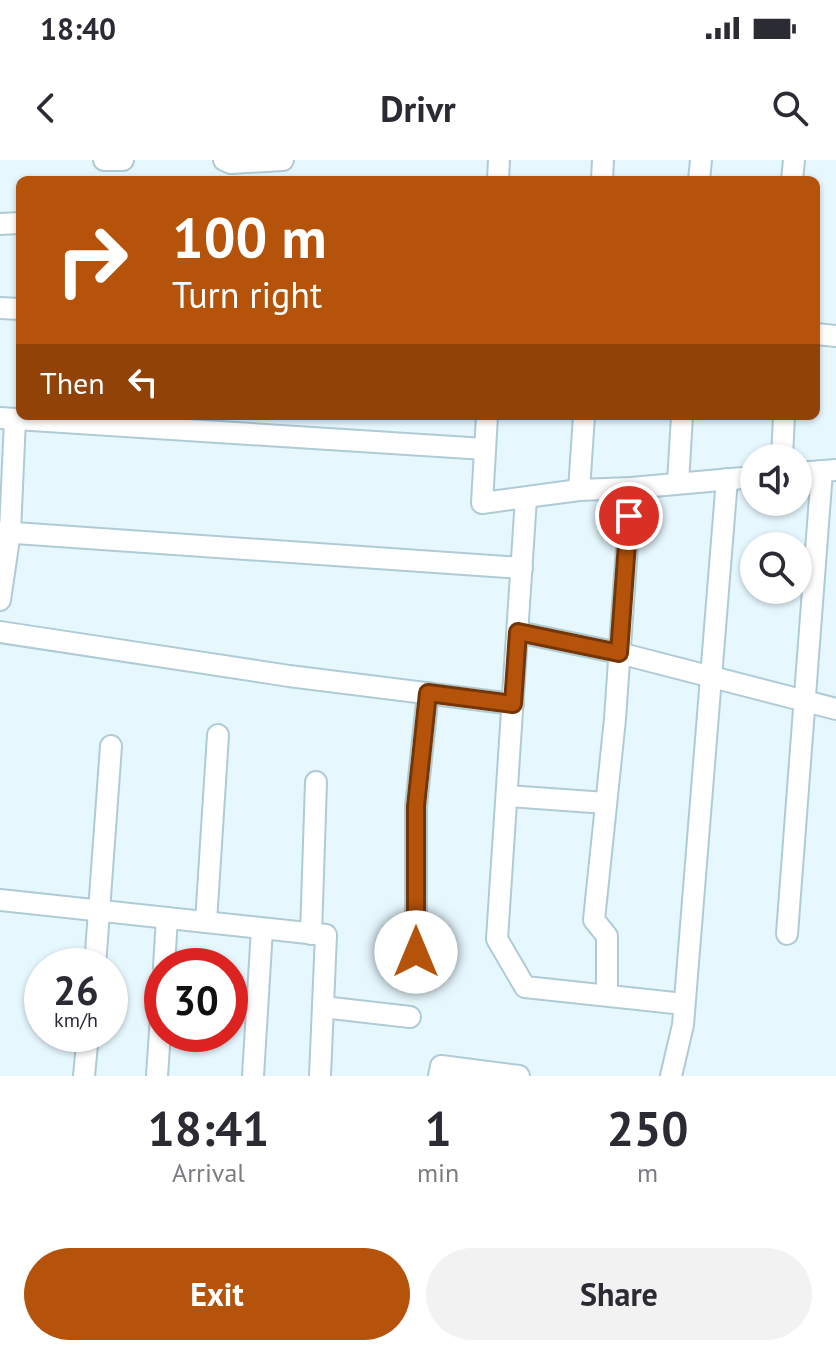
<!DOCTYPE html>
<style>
body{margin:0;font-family:"PT Sans",sans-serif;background:#f2f2f3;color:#2b2b33;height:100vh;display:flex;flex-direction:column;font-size:30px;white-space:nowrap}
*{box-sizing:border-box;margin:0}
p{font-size:26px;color:#7c7c81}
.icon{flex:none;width:44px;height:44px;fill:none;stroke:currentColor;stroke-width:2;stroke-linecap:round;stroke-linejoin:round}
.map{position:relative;height:916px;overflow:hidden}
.side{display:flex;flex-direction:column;background:#fff;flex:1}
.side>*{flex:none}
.guide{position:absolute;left:16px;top:16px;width:804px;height:244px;border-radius:12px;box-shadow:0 2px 6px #0004;background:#b45309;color:#fff;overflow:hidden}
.controls{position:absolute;left:740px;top:284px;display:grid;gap:16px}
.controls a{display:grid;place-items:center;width:72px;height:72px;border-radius:50%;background:#fff;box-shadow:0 2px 6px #0004;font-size:40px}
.speed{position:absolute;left:24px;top:788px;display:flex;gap:16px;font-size:40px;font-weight:700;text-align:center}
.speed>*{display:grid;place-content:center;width:104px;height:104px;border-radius:50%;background:#fff;box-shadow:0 2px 6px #0004;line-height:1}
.speed small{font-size:20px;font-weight:400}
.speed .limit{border:12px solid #d22;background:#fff;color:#111}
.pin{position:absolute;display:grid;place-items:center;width:68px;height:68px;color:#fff;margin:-34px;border:4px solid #fff;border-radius:50%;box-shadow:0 2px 8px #0007}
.me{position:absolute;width:88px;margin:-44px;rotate:0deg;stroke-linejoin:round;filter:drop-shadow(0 0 6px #0008)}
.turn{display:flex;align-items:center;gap:28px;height:168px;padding:0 24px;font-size:36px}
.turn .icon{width:104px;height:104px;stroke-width:2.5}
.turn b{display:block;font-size:56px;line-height:68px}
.then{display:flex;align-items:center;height:76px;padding:0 24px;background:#0003;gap:16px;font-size:30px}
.eta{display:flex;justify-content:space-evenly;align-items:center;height:136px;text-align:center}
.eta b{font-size:48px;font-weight:700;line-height:56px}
.button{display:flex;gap:16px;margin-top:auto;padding:16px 24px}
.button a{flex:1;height:92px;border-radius:48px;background:#b45309;color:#fff;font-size:32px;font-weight:700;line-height:92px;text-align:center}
.button a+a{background:#f2f2f3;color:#2b2b33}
.status{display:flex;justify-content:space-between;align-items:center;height:56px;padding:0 40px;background:#fff;direction:ltr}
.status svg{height:22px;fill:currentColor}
header{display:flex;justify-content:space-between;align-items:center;height:104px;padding:0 24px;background:#fff;font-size:36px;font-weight:700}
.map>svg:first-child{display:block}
</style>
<div class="status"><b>18:40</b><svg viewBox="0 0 49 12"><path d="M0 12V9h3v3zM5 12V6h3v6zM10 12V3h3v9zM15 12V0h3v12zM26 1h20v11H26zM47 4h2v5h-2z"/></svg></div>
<header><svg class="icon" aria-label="back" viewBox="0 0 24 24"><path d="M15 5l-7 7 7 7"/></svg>Drivr<svg class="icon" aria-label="search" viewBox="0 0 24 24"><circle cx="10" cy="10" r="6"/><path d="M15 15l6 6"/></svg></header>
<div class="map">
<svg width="836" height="916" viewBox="0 0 836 916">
<rect width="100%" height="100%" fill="#e6f7fe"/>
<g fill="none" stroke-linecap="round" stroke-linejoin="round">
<g stroke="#afcbd6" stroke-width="24">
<g id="minor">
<polyline points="104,0 123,0"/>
<polyline points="224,0 231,3 283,0"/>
<polyline points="498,20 499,0"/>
<polyline points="602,20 603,0"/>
<polyline points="699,20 701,0"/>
<polyline points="792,20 794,0"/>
<polyline points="0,64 20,63"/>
<polyline points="0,148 20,149"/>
<polyline points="816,174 836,176"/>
<polyline points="487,256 482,343 579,330 631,328 754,317"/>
<polyline points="0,258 485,289"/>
<polyline points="782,298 784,256"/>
<polyline points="798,313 836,310"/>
<polyline points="678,323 682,256"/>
<polyline points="579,330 584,256"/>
<polyline points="526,338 497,779 525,827 684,844"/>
<polyline points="0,372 522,408"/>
<polyline points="0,440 10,372 15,259"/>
<polyline points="0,472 289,516 513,544"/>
<polyline points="518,472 619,493 836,549"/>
<polyline points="507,636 606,643"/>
<polyline points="0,740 326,775 320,916"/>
<polyline points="206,762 218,575"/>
<polyline points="311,774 316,622"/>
<polyline points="787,774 822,311"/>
<polyline points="416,792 416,646 428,533"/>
<polyline points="95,806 111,586"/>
<polyline points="164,806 167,758"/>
<polyline points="607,835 607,776 594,760 615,559 631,328"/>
<polyline points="323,847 410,857"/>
<polyline points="84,916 88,874"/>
<polyline points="157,916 162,842"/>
<polyline points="253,916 262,769"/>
<polyline points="439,916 441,906 519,916"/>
<polyline points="671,916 683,865 727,319"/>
</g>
</g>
<use href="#minor" stroke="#fff" stroke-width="20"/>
</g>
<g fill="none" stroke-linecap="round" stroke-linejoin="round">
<g stroke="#753606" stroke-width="20">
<polyline id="route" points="416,792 416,646 428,533 513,544 518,472 619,493 629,356"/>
</g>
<use href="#route" stroke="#b45309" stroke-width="14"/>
</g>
</svg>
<div class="controls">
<a><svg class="icon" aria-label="sound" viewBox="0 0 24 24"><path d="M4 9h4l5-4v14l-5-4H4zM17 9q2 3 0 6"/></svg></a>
<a><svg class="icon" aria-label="search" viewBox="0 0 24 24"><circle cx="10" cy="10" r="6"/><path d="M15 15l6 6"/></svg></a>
</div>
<div class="speed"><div>26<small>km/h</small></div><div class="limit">30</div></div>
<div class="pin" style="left:629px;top:356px;background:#d93025"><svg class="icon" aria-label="arrive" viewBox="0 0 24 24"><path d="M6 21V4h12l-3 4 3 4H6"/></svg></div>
<svg class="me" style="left:416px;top:792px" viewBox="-20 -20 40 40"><circle r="19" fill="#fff"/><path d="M0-13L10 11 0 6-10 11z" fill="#b45309"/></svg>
<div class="guide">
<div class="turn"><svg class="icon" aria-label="right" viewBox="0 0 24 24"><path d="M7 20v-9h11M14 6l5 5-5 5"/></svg><div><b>100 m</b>Turn right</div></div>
<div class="then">Then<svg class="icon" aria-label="left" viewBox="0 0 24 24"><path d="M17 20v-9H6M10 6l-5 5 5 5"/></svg></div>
</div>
</div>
<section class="side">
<div class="eta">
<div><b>18:41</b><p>Arrival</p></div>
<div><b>1</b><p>min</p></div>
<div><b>250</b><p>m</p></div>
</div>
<div class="button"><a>Exit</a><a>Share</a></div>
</section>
